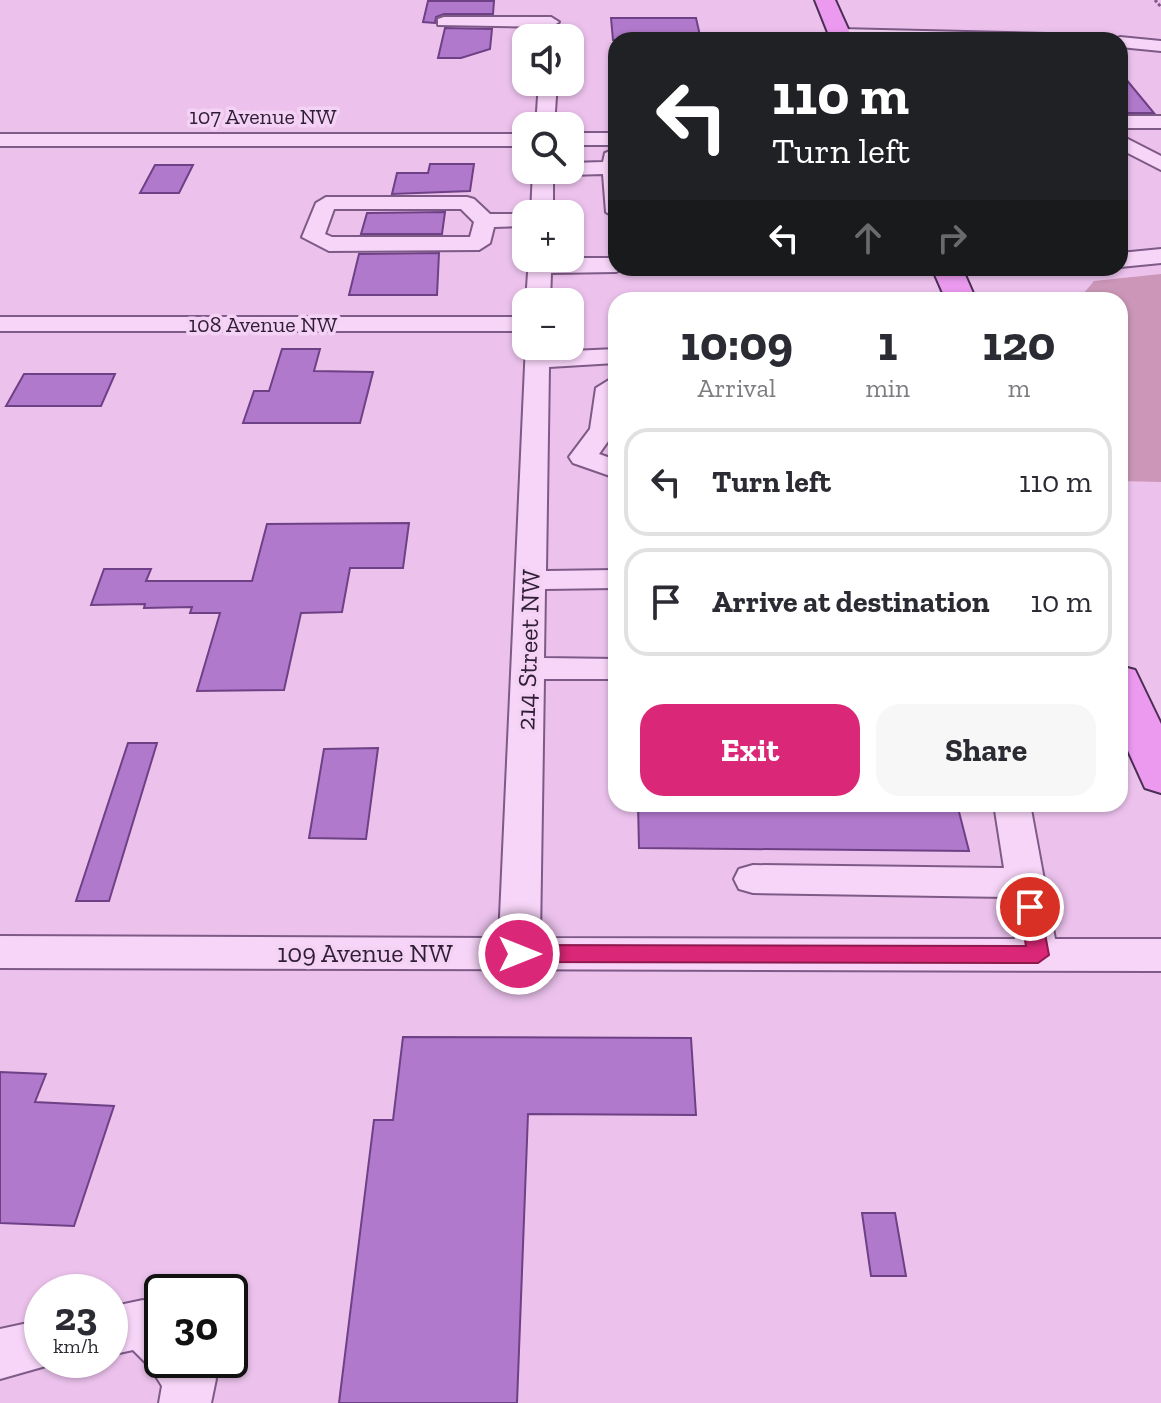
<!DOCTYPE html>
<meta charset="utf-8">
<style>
body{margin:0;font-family:"Zilla Slab",serif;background:#f7f7f7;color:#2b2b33;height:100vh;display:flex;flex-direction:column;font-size:30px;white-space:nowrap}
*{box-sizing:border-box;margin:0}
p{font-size:26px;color:#7c7c81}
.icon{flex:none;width:44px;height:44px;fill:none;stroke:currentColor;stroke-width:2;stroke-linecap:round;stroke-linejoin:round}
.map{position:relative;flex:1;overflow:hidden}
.sheet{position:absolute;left:608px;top:292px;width:520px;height:520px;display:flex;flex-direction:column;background:#fff;border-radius:24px;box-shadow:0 2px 6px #0004}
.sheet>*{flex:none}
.top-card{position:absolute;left:608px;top:32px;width:520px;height:244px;border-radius:24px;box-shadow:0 2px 6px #0004;background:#202124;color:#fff;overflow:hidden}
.fabs{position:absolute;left:512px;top:24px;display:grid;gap:16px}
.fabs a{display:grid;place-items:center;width:72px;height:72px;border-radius:16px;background:#fff;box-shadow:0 2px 6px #0004;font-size:40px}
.speed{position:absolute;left:24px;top:1274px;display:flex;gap:16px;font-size:40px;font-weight:700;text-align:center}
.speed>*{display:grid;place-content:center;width:104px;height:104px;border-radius:50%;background:#fff;box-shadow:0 2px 6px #0004;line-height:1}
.speed small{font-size:20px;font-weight:400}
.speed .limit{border:4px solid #111;border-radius:12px;background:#fff;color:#111}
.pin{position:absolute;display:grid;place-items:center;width:68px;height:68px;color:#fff;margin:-34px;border:4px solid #fff;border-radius:50%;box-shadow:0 2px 8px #0007}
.me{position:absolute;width:88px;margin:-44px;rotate:90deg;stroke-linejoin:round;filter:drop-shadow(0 0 6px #0008)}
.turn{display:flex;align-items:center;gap:28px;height:168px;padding:0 32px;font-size:36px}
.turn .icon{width:104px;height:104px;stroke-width:2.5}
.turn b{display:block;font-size:56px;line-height:68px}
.lanes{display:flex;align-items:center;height:76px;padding:0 32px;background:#0003;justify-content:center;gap:40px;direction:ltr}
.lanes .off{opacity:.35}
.eta{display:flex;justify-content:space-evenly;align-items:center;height:136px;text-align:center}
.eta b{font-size:48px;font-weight:800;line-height:56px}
.primary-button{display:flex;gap:16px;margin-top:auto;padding:16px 32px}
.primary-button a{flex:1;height:92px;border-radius:24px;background:#db2777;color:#fff;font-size:32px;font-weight:800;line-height:92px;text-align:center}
.primary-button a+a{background:#f7f7f7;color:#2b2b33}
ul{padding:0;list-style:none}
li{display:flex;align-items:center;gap:24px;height:108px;margin:0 16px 12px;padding:0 16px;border:4px solid #e1e1e2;border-radius:24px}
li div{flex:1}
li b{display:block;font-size:30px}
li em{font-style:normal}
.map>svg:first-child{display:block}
</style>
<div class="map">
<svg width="1161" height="1403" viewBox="0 0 1161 1403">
<rect width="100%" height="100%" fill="#ecc2ed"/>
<polygon fill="#cb96b7" points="1161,274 1161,482 1120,481 1120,300 1078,300 1094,281"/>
<g fill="#b179cb" stroke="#6e4085" stroke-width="2">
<polygon points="428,1 494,1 493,14 444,14 436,17 435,23 423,22"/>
<polygon points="611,18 696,18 701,40 613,40"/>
<polygon points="445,28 492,29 490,49 461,58 438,58"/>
<polygon points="1120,72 1154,113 1120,113"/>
<polygon points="430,164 474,164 470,191 392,194 397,173 428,173"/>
<polygon points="155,165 193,165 179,193 140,193"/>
<polygon points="445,212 442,234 361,234 367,213"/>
<polygon points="439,253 437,295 349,295 359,254"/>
<polygon points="282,349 320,349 314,371 373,372 360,423 243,423 254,391 269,391"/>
<polygon points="24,374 115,374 101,406 6,406"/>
<polygon points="409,523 403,568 350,568 342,612 301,613 284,690 197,691 220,613 190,613 192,607 144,608 145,604 91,605 104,569 151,569 146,581 252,581 267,524"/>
<polygon points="128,743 157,743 109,901 76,901"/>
<polygon points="378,748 366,839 309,838 324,749"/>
<polygon points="638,804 957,804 969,851 639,848"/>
<polygon points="403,1037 691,1038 696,1115 528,1114 517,1403 339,1403 374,1120 393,1120"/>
<polygon points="0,1072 46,1074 35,1102 114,1106 74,1226 0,1223"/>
<polygon points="862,1213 895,1213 906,1276 871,1276"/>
</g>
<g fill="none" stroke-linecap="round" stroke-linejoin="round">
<g stroke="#7e5a87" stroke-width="4">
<g id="minor">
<polygon points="444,17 551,17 559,22 551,27 438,25 438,19"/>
<polygon points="840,29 1088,35 1096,40 834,37 834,31"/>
<polygon points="1120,37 1161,41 1161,51 1120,47 1120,40 1113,40"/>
<polygon points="539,82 557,82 554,126 536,126"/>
<rect x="1120" y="116" width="41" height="12"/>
<rect x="570" y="133" width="46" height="12"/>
<rect x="0" y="134" width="526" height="12"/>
<polygon points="1120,135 1161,156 1161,170 1120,149"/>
<polygon points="616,149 616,218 606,212 603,174 570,175 561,170 570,170 570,163 603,162 605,153"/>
<polygon points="533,170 553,170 553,214 531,214"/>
<path d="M326,197h141l7,2 16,15h37l-1,12 -32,1 -4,16 -11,7 -150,1 -27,-14 14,-34zM334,209h127l13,13 -4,15h-138l-7,-3z"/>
<polygon points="1161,249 1161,263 1120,267 1120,253"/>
<polygon points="529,258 616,258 616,268 625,268 616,272 551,273 550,302 526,302"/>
<rect x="0" y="317" width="526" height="14"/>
<polygon points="526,344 549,346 549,352 616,349 616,363 549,367 546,571 616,570 616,588 545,589 544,658 616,659 616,679 544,679 540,938 1015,939 1008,897 753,893 739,889 734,879 739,869 753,865 1004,868 994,804 1030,804 1055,939 1161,939 1161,971 0,968 0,936 499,938"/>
<polygon points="609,380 616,380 616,430 599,454 616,460 616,478 573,463 569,457 590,429 596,388"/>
<polygon points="143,1300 162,1308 162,1360 208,1361 216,1379 211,1403 159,1403 162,1386 150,1367 133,1350 110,1355 110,1307"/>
<polygon points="42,1320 42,1360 60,1362 0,1379 0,1329"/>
</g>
</g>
<g stroke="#4a2e54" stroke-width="4">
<g id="major">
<polygon points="815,0 835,0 853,40 831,40"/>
<polygon points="932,268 962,268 976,300 946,300"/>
<polygon points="1120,666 1135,670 1161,724 1161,793 1145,788 1120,733"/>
</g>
</g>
<polyline stroke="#7e5a87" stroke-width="3" stroke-dasharray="3 2" stroke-linecap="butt" points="1155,0 1161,7"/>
<use href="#minor" fill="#f7d5f8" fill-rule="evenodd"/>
<use href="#major" fill="#ec9af0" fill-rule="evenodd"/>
</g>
<polygon fill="#db2777" stroke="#8e194d" stroke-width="2" points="1030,899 1040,907 1049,955 1038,963 519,962 508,954 519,945 1026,946 1019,907"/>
<g text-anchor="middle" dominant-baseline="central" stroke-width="7" stroke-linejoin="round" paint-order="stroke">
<g font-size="22" fill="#301e37" stroke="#f4d2f5">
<text x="263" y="116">107 Avenue NW</text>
<text x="263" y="324">108 Avenue NW</text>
</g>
<g font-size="26" fill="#301e37" stroke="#f4d2f5">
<text transform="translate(528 650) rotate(-88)">214 Street NW</text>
<text x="365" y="953">109 Avenue NW</text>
</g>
</g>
</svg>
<div class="fabs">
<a><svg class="icon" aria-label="sound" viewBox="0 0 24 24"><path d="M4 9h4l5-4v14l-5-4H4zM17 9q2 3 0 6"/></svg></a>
<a><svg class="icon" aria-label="search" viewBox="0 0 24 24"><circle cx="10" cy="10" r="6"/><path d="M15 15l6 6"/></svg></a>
<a>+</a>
<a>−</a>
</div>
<div class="speed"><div>23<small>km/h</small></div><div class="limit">30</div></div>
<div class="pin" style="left:1030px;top:907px;background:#d93025"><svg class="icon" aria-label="arrive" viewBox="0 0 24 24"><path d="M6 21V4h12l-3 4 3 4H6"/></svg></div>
<svg class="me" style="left:519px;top:954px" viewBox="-20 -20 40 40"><circle r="17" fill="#db2777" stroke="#fff" stroke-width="3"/><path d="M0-11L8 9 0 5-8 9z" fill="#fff"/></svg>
<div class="top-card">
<div class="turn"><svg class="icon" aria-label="left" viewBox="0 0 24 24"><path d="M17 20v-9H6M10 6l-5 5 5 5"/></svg><div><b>110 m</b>Turn left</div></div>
<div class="lanes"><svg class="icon" aria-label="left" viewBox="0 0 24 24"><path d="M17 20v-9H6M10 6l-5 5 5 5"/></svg><svg class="icon off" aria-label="ahead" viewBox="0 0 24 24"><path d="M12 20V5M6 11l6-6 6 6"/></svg><svg class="icon off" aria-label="right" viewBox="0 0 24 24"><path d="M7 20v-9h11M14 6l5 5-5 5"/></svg></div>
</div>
<section class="sheet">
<div class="eta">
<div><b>10:09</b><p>Arrival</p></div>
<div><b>1</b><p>min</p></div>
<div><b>120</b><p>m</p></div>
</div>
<ul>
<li><svg class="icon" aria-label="left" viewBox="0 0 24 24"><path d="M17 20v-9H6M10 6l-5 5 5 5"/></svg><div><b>Turn left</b></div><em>110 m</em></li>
<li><svg class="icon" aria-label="arrive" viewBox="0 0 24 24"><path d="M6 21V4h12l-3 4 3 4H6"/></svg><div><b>Arrive at destination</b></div><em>10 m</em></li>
</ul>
<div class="primary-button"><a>Exit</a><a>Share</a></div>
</section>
</div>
